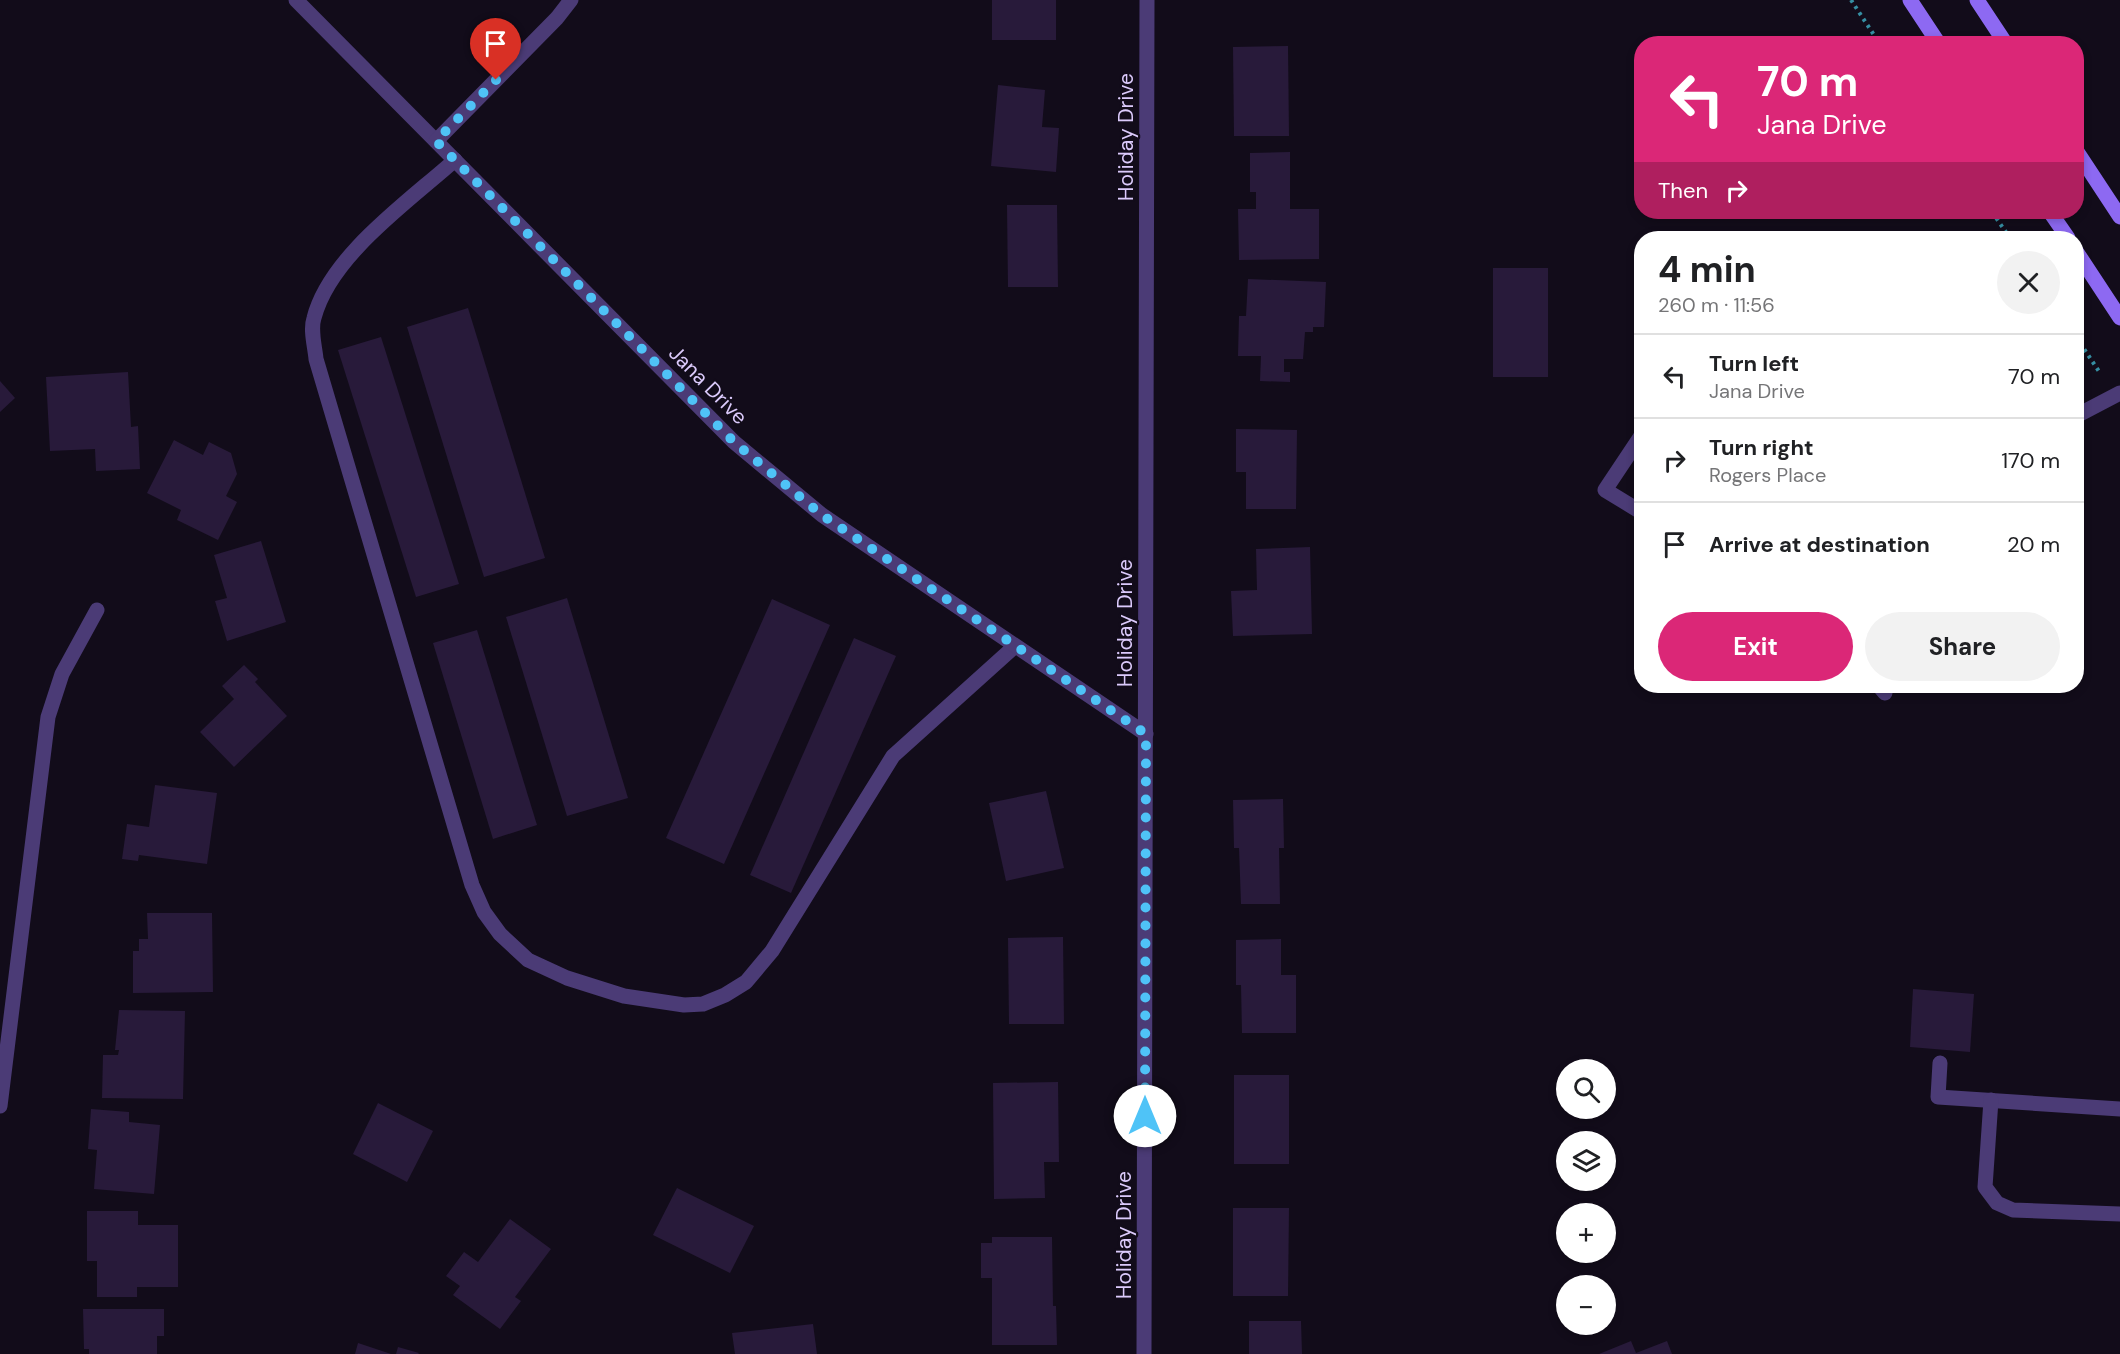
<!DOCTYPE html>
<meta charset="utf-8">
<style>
body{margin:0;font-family:"DM Sans",sans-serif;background:#f2f2f2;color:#202124;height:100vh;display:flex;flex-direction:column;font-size:22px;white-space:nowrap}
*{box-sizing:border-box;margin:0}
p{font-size:20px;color:#757577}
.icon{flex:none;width:33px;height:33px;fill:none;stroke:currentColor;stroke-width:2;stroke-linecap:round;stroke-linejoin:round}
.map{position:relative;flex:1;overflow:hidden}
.details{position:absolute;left:1634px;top:231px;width:450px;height:462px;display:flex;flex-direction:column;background:#fff;border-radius:24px;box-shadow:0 3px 9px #0003}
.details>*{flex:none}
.top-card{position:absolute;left:1634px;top:36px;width:450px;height:183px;border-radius:24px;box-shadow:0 3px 9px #0003;background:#db2777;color:#fff;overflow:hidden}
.tools{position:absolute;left:1556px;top:1059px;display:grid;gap:12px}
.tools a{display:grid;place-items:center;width:60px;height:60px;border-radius:50%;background:#fff;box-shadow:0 3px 9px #0003;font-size:30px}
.pin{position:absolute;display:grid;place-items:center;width:51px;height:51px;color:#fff;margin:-62px -26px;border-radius:50% 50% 50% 0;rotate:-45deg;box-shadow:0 0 6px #0007}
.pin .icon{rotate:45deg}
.me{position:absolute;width:66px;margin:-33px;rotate:0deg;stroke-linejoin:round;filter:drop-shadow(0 0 4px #0008)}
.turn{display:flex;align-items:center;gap:21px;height:126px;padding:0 24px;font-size:27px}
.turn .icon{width:78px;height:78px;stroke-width:2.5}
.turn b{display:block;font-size:42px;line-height:51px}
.then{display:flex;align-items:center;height:57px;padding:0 24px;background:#0003;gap:12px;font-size:22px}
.round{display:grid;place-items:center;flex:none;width:63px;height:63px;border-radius:32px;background:#f2f2f2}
.overview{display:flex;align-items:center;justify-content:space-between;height:102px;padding:0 24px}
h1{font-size:36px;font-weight:700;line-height:45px}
.action{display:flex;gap:12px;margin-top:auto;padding:12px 24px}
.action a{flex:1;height:69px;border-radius:36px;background:#db2777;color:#fff;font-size:24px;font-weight:700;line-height:69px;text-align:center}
.action a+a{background:#f2f2f2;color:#202124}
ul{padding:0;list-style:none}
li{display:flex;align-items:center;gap:18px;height:84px;padding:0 24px;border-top:2px solid #e0e0e0}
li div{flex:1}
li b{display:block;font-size:22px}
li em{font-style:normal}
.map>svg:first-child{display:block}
</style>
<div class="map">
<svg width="2120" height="1354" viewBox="0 0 2120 1354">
<rect width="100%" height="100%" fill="#120c1a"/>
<g fill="#281a3a">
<rect x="992" y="0" width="64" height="40"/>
<polygon points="1288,46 1289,136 1234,136 1233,47"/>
<polygon points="998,85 1045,90 1042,127 1059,128 1056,172 991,166"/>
<polygon points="1290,152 1290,209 1319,209 1319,259 1239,260 1238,209 1256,209 1256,192 1250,192 1250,153"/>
<polygon points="1007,205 1057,205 1058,287 1008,287"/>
<rect x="1493" y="268" width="55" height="109"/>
<polygon points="1248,279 1326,282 1324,327 1313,327 1313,332 1305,332 1303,359 1284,359 1284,372 1290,372 1290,382 1260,381 1261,356 1238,356 1239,316 1246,316"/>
<polygon points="468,308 545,558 484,577 407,327"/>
<polygon points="381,337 459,584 416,597 338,350"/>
<polygon points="128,372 131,427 138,426 140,469 96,471 95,449 50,451 46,377"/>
<polygon points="0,381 15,398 0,412"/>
<polygon points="1236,429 1297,430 1296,509 1246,509 1246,472 1236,472"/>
<polygon points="174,440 203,455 209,442 231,453 237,474 226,496 237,502 218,540 177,520 181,510 147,493"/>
<polygon points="261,541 286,622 227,641 215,601 227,598 214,555"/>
<polygon points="1310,547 1312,634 1233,636 1231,591 1257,590 1256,549"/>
<polygon points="567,598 628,798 567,816 506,617"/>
<polygon points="772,599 830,625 724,864 666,838"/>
<polygon points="477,630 537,825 493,839 433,643"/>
<polygon points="854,638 896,656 791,893 750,875"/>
<polygon points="244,665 258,679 255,682 287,716 234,767 200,732 234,699 222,686"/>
<polygon points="155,785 217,793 207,864 139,855 138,861 122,859 127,824 149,827"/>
<polygon points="1046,791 1064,868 1006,881 989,803"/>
<polygon points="1283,799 1284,848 1279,848 1280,904 1241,904 1239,848 1234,848 1233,800"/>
<polygon points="147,913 212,913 213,992 133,993 133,951 139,951 139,939 148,939"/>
<polygon points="1063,937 1064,1024 1009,1024 1008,938"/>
<polygon points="1281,939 1281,975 1296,975 1296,1033 1242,1033 1241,985 1236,985 1236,940"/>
<polygon points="1913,989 1974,994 1970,1052 1910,1047"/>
<polygon points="119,1010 185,1011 183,1099 102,1098 103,1055 118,1055 119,1050 115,1050"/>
<rect x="1234" y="1075" width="55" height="89"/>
<polygon points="1058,1082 1059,1162 1044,1162 1045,1198 994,1199 993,1083"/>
<polygon points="378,1103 433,1131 407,1182 353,1154"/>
<polygon points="91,1109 129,1112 129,1122 160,1125 154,1194 94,1189 97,1150 88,1149"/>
<polygon points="677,1188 754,1226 730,1273 653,1235"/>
<polygon points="1233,1208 1289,1208 1288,1296 1233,1296"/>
<polygon points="87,1211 138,1211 138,1225 178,1225 178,1287 137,1287 137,1297 97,1297 97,1261 87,1261"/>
<polygon points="510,1219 551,1249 515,1297 521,1301 500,1329 453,1295 460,1286 446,1276 464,1252 478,1262"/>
<polygon points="992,1237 1052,1237 1053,1306 1056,1306 1057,1345 992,1345 992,1278 981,1278 981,1243 992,1243"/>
<polygon points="83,1309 164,1309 164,1336 157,1336 157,1354 89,1354 89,1349 84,1349"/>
<polygon points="1249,1321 1301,1321 1302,1354 1249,1354"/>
<polygon points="813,1324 817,1354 735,1354 732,1333"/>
<polygon points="1631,1341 1636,1353 1667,1341 1672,1354 1599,1354"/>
<polygon points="358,1343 391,1354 355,1354"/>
<polygon points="398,1347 419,1353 418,1354 396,1354"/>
</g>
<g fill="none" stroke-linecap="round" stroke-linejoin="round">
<g stroke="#368fa3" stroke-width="4" stroke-dasharray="3 4.5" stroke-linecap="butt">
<polyline points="1851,0 1880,44"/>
<polyline points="1992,212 2010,238"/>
<polyline points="2076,337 2100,373"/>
</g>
<g stroke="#4b3b76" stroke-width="15">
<path d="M455,160c-47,42 -125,96 -141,158 -4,12 1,29 2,41l156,526 12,27 16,22 28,26 39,18 57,18 60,9 19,-1 22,-9 21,-13 26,-31 121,-195 122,-110"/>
<polyline points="2076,416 2120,393"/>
<polyline points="1641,436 1605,490 1641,512"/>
<polyline points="1879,686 1885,693"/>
<polyline points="1940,1063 1938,1097 2120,1109"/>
<polyline points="1991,1100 1985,1187 1997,1203 2013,1210 2120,1214"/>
</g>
<g stroke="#4b3b76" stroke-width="15">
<polyline points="296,0 734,442 822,515 1146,734"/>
<polyline points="436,141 557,18 571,0"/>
<polyline points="0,1106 48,717 62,674 97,610"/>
<polyline points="1144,1354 1147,0"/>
</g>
<g stroke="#8d69f2" stroke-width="15">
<polyline points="1910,0 1939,44"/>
<polyline points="1977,0 2006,44"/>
<polyline points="2076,150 2120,217"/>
<polyline points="2050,212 2068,238"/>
<polyline points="2076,251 2120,318"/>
</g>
</g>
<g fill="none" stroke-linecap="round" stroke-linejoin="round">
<polyline stroke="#4fc3f7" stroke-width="10" stroke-dasharray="0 18" points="496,80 436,141 734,442 822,515 1146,734 1145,1116"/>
</g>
<g text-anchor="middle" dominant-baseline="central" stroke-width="4.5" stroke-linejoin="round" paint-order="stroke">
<g font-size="21" fill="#dbcafb" stroke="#120c1a">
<text transform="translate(1126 137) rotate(-90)">Holiday Drive</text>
<text transform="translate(708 385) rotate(45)">Jana Drive</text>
<text transform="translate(1125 623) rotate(-90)">Holiday Drive</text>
<text transform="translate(1124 1235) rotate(-90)">Holiday Drive</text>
</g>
</g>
</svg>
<div class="tools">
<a><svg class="icon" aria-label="search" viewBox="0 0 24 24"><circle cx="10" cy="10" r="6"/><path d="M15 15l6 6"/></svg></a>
<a><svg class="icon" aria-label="layers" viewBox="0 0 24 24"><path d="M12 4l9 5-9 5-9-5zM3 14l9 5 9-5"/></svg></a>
<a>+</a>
<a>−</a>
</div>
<div class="pin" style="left:496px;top:80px;background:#d93025"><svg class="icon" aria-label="arrive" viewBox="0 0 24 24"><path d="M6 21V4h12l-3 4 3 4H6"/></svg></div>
<svg class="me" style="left:1145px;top:1116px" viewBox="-20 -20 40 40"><circle r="19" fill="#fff"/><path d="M0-13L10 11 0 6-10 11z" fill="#4fc3f7"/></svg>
<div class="top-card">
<div class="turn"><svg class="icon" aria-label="left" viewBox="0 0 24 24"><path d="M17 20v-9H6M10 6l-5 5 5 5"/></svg><div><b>70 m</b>Jana Drive</div></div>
<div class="then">Then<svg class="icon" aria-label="right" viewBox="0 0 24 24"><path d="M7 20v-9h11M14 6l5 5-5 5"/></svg></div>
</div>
<section class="details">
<div class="overview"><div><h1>4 min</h1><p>260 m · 11:56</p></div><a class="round"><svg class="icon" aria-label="close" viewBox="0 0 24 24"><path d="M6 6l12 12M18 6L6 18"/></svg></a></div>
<ul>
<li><svg class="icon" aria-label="left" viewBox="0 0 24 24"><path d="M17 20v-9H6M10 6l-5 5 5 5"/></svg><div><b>Turn left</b><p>Jana Drive</p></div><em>70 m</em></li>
<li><svg class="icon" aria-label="right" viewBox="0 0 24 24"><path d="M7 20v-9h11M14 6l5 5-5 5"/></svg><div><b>Turn right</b><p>Rogers Place</p></div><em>170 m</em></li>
<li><svg class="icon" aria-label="arrive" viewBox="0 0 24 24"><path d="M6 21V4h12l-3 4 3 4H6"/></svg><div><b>Arrive at destination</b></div><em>20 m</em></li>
</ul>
<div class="action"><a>Exit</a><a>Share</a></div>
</section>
</div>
